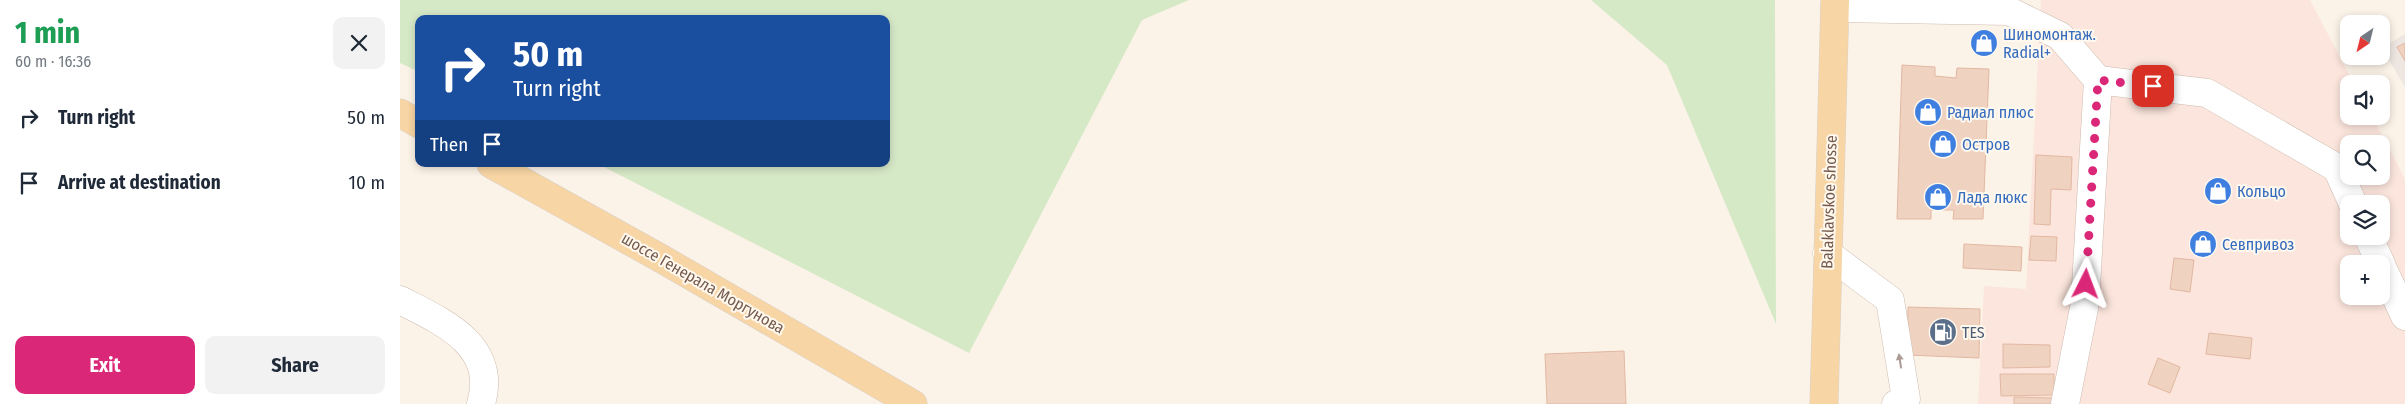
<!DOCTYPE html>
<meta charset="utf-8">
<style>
body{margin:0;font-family:"Fira Sans Condensed",sans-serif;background:#f2f2f3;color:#1f2937;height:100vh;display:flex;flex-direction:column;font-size:19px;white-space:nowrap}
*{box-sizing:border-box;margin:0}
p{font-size:16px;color:#747a83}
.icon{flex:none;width:28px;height:28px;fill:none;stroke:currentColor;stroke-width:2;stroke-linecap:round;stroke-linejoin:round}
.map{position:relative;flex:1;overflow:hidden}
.drawer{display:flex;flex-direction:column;background:#fff;width:400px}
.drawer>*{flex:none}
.banner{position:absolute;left:15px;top:15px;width:475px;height:152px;border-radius:10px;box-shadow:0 2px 8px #0003;background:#1a4fa0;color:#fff;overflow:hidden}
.needle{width:32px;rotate:215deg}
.fabs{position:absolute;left:1940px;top:15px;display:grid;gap:10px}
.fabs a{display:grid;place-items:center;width:50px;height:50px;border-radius:10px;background:#fff;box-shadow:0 2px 8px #0003;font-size:25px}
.pin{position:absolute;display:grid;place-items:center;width:42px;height:42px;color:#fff;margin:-21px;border-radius:10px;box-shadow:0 2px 8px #0006}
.me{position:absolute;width:55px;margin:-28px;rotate:3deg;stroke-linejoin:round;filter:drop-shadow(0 0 4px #0008)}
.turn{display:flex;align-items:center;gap:18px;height:105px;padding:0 15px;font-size:22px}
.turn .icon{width:65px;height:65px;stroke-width:2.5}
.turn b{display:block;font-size:35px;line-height:42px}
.then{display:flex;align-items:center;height:48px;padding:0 15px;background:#0003;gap:10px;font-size:19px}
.round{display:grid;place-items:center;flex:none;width:52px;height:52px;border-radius:10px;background:#f2f2f3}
.head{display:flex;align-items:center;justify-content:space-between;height:85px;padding:0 15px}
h1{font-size:30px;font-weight:700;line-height:38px;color:#1e9e55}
.primary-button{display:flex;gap:10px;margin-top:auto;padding:10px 15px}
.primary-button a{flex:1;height:58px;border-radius:10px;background:#db2777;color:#fff;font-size:20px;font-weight:700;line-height:58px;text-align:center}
.primary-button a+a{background:#f2f2f3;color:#1f2937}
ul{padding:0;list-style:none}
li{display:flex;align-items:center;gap:15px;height:65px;padding:0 15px}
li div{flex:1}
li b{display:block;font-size:19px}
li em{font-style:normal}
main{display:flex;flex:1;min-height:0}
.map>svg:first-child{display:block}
</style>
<main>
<section class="drawer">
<div class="head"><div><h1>1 min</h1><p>60 m · 16:36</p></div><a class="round"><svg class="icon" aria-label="close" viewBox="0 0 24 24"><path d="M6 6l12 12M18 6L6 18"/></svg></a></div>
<ul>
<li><svg class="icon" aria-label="right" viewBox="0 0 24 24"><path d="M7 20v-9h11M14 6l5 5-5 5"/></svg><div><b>Turn right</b></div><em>50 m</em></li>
<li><svg class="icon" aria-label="arrive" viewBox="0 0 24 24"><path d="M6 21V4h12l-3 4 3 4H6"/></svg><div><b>Arrive at destination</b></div><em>10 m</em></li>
</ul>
<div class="primary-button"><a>Exit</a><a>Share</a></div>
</section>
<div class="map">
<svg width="2005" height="404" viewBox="0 0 2005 404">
<rect width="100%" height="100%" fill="#fcf3e8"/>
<path fill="#fbe5dc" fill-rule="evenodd" d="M1641,0h269l44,84h-5v32h23l33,63v225h-427l6,-118 42,3zM1949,144h32v32h-32zM1949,204h32v32h-32zM1949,264h32v32h-32z"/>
<polygon fill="#ede6e1" points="2005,34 2005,87 1982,48"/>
<g fill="#d6e9c7">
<polygon points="0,0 789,0 742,20 569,353 198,164 486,164 486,19 19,19 19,72 0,63"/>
<polygon points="1191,0 1375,0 1376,324 1267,65"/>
</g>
<g fill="#f0d2c1" stroke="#e2b8a2">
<polygon points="2005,43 2005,61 1997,47"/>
<polygon points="1502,65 1535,67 1535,76 1556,78 1557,68 1589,69 1583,219 1553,219 1554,210 1531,210 1531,219 1497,219"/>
<polygon points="1636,155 1672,157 1671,190 1651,189 1650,225 1634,224"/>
<polygon points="1631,236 1657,237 1656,261 1629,260"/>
<polygon points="1564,244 1622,247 1621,271 1563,268"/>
<polygon points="1774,258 1794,260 1790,292 1770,289"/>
<polygon points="1508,307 1580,309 1579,358 1507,355"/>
<polygon points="1809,333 1852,338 1850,359 1806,354"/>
<polygon points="1603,344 1650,345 1650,367 1603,368"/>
<polygon points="1224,351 1226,404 1147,404 1145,354"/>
<polygon points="1758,358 1780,367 1770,393 1748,384"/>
<polygon points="1600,374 1654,374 1654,395 1601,396"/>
<polygon points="1614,397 1654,398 1654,404 1614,404"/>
</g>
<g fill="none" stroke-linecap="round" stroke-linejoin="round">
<g stroke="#cdbbae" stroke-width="29">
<g id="minor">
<polyline points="1435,8 1609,11 1660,36 1698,80 1685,303 1665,404"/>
<polyline points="1698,80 1807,93 1937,168 1953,204"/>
<polyline points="1968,236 1981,264"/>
<polyline points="1427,253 1490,300 1506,399 1496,404"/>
<polyline points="1981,265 2005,316"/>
<path d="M0,300c43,22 98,45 81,104"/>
</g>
</g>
<g stroke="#d8d1cd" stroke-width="29">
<g id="major">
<polyline points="0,113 19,124"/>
<polyline points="91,164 262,259 513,404"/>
<polyline points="1424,404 1435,0"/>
</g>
</g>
<use href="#minor" stroke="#fff" stroke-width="28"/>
<use href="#major" stroke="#f7d5a4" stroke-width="28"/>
</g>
<defs><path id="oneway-solid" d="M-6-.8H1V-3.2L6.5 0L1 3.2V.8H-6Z" transform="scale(1.25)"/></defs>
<use fill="#ac9c94" href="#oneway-solid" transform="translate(1500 361) rotate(-99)"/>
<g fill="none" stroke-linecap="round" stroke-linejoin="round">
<polyline stroke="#db2777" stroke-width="9" stroke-dasharray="0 16.2" points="1686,284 1698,80 1753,86"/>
</g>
<defs>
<g id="shop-disc" transform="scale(1.4375)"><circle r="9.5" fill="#3f7fe0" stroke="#fef8ee"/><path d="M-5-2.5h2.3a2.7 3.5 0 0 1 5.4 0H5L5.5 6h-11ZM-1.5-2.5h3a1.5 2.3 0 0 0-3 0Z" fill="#fff"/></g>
<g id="fuel-disc" transform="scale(1.4375)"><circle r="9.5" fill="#5c6f8a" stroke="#fef8ee"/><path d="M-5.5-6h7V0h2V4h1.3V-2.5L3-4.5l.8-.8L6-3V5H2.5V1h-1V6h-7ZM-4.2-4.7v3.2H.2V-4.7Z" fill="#fff"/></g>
</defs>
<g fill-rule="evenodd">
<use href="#shop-disc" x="1584" y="43"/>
<use href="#shop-disc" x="1528" y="112"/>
<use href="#shop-disc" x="1543" y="144"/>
<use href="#shop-disc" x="1818" y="191"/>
<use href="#shop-disc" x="1538" y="197"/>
<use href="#shop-disc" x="1803" y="244"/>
<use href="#fuel-disc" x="1543" y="332"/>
</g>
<g text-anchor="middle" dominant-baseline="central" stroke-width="4" stroke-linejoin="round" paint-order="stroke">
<g font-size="16" fill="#366cbe" stroke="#fef8ee" text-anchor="start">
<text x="1603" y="34">Шиномонтаж.<tspan x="1603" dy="18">Radial+</tspan></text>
<text x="1547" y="112">Радиал плюс</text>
<text x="1562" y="144">Остров</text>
<text x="1837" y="191">Кольцо</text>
<text x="1557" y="197">Лада люкс</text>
<text x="1822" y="244">Севпривоз</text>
</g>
<g font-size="16" fill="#755a4d" stroke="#fef8ee">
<text transform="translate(1429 202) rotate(-88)">Balaklavskoe shosse</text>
<text transform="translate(303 283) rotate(30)">шоссе Генерала Моргунова</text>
</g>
<g font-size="16" fill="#4e5e75" stroke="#fef8ee" text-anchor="start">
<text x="1562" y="332">TES</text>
</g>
</g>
</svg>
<div class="fabs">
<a><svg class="needle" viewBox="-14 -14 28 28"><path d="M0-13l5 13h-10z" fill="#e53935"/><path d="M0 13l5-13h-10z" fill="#747a83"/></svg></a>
<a><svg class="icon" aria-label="sound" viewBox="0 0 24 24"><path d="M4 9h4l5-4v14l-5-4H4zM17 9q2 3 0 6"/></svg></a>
<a><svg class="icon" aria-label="search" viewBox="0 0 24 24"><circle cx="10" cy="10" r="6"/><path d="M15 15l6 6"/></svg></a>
<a><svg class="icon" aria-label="layers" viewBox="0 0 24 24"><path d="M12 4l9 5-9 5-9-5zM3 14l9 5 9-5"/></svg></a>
<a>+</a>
</div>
<div class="pin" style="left:1753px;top:86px;background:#d93025"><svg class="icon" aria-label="arrive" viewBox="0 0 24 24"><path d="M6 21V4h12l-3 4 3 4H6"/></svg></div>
<svg class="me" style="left:1686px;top:284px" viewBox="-20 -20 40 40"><path d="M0-17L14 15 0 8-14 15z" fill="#db2777" stroke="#fff" stroke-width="4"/></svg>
<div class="banner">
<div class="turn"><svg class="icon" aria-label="right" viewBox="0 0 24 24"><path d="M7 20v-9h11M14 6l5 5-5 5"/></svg><div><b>50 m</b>Turn right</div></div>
<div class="then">Then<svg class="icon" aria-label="arrive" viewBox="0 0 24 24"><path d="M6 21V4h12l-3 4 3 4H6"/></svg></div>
</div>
</div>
</main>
